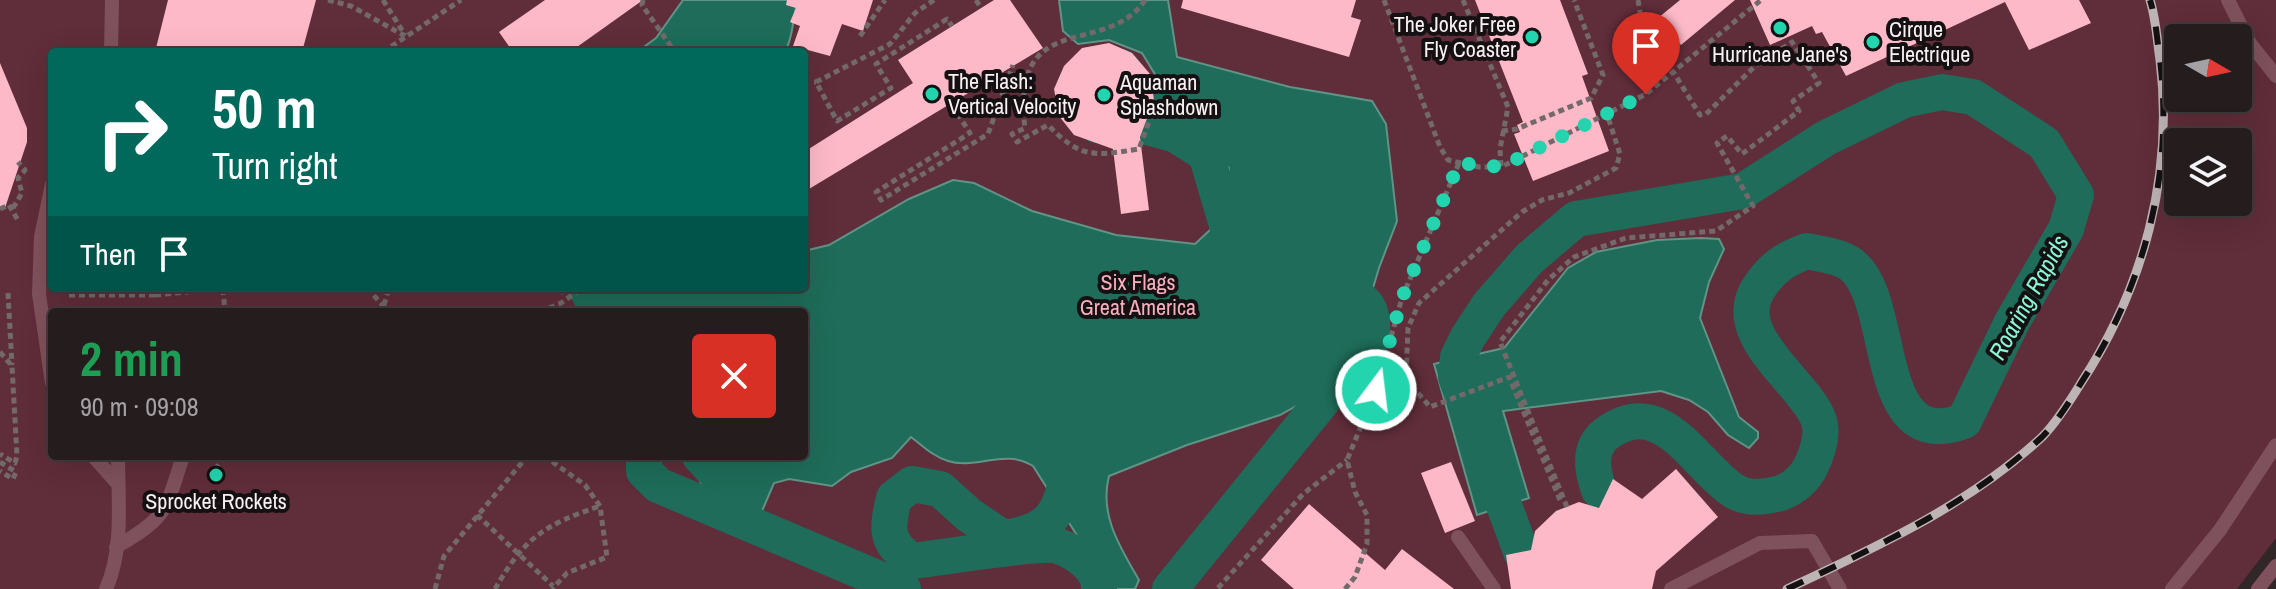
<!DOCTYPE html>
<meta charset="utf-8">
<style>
body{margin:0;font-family:"Archivo Narrow",sans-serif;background:#31292b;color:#f1f3f6;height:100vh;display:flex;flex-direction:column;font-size:30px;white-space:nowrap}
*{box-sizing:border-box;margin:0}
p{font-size:26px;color:#a3a1a4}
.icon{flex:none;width:44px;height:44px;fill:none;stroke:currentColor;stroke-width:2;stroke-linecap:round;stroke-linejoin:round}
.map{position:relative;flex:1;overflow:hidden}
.drawer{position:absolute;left:48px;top:308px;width:760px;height:152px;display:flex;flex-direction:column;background:#251c1e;border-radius:8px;box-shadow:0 8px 32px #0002,0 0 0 2px #423a3c}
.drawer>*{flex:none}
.top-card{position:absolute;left:48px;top:48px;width:760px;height:244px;border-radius:8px;box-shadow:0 8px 32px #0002,0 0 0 2px #423a3c;background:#00695c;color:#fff;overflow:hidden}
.needle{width:52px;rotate:99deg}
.tools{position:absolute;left:2164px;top:24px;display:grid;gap:16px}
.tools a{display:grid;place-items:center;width:88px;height:88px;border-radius:8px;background:#251c1e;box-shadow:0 8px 32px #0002,0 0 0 2px #423a3c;font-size:40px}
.pin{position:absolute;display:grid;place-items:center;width:68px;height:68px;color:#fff;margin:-82px -34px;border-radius:50% 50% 50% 0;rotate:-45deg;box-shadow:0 0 8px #0007}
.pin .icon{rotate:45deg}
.me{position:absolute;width:88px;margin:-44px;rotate:15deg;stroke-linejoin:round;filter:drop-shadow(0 0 6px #0008)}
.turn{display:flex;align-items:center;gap:28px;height:168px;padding:0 32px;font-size:36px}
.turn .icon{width:104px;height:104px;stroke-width:2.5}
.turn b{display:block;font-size:56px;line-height:68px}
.then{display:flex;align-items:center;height:76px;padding:0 32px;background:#0003;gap:16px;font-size:30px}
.round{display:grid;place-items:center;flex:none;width:84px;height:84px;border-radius:8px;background:#31292b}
.overview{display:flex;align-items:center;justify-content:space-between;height:136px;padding:0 32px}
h1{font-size:48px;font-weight:700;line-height:60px;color:#1e9e55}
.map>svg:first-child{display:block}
</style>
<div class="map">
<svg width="2276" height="589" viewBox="0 0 2276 589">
<rect width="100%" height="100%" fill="#312628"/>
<path fill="#602d3a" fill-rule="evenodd" d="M0,0h2276v538l-39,51h-2237zM2178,38h60v60h-60zM52,52h752v236h-752zM2178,142h60v60h-60zM52,312h752v144h-752z"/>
<g fill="#1e6c59" stroke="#609487" stroke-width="2">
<path d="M683,0h115c-6,18 -4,36 -13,52h-148l19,-14z"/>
<path d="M1059,0h109l9,57 113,30 82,14 14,23 11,97 -18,47 -33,110 -66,37 -93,30 -78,31c-10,39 11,71 30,104l-4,9h-24l-78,-123c-28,-18 -57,4 -85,-5 -14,-4 -25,-15 -37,-24l-19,21 -41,14 -19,14 -43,-7 -15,4 -24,56 -36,-18 -19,-54 36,1 5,-12h68v-144h-190l-10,-24h200v-37l25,-6 80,-46 44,-19 21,3 58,28 84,24 79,9 30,-28 4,-48 -38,-35 -49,-80 -33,-13 -31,4 -15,-13z"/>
<polygon points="1701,238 1719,239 1724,249 1709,282 1700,318 1739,417 1758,432 1758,438 1749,448 1728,435 1708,412 1689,400 1661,391 1503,411 1529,498 1477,515 1434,364 1504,348 1568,268 1596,252 1657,240"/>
</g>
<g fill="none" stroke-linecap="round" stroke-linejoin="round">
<g stroke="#1e6c59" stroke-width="36">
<polyline points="1121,67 1146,98 1221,124"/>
<polyline points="1097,125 1133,123 1176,135 1206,154 1229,232"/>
<polyline points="586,288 599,312"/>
<path d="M1466,404l-10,-27 2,-20 10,-20 21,-32 40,-46 47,-40 167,-28 83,-53 78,-38 38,-8 31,5 71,46 32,52 -10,34 -54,93 -48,99c-96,36 -65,-126 -115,-158 -11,-7 -29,-9 -42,-12 -22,8 -34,16 -47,35 -33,47 39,92 57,130 8,16 0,38 -7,52 -8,14 -22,25 -38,27 -14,3 -29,3 -41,-6 -38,-27 -70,-96 -125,-55 -18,14 -14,37 -7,56"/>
<polyline points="644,456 644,471 658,485 903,589"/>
<polyline points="700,456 712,469 741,478 776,456"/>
<path d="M1072,458c-12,49 -13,73 -69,80l-34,-23 -29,-26 -28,-5 -18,14c-7,30 -10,45 19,63 26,-3 128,-20 145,-15 18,6 42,22 41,43"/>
<polyline points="1487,459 1522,554"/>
<path d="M1170,589l201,-248c6,-38 -9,-47 -44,-51"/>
</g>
</g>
<g fill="#fdb9c7">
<polygon points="168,0 316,0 302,52 155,52"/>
<polygon points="545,0 643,0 570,52 513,52 499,32"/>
<polygon points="787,0 873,0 863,31 842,24 830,56 793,46 800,26 790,22 796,8 786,5"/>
<polygon points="994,0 1010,0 1043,48 804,192 804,152 913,83 898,60"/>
<polygon points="1183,0 1356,0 1351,17 1361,20 1349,57 1181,8"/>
<polygon points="1475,0 1560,0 1588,74 1582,76 1609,151 1533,181 1514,134 1520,132 1517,125 1523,122"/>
<polygon points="1680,0 1735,0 1681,45 1658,18"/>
<polygon points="1750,0 2079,0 2091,23 2029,50 2005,2 1846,76 1822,32 1816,34 1812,26 1770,45"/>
<polygon points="1109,43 1132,53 1150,74 1154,100 1140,137 1149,210 1121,214 1113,149 1074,135 1059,116 1054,89 1064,66 1082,48"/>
<polygon points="0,63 27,128 27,142 5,208 0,207"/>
<polygon points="1451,462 1475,521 1445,533 1421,473"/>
<polygon points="1676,469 1718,517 1656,571 1652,589 1511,589 1506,555 1531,550 1535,531 1556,511 1579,502 1599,508 1613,479 1642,499"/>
<polygon points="1309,504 1385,570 1402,549 1454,589 1294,589 1261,560"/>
</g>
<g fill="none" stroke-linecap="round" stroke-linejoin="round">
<g stroke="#73696b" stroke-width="5" stroke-dasharray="6 4" stroke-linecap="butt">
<polyline points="328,0 351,6 405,36"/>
<polyline points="383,0 405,35"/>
<polyline points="643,0 642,5 675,52"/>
<polyline points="934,0 915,13 890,44 816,82 837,121 891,88 876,64 947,19 952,26"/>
<polyline points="976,0 981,8"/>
<path d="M1145,0c-39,59 -135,6 -120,128l-13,6 5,8 31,-17c33,34 46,31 91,24l12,-33 -3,-1"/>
<polyline points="1384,0 1440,147 1448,160 1479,167 1501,167 1646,94 1761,0"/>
<polyline points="1463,0 1508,107 1500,149 1501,167"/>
<polyline points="1638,0 1649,68 1646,94"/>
<polyline points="860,36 885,0"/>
<polyline points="383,52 461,0"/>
<polyline points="804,82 816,82"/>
<polyline points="952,105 970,133 876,192 881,200 988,134 1013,65"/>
<polyline points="1502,131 1517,129 1591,98 1603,75 1574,0"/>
<polyline points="13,208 22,193 18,178 25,170 18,162"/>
<polyline points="0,209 9,205 19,222"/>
<polyline points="367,288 389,312"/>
<polyline points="548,288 563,292 569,288"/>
<polyline points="223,289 225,312"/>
<polyline points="8,293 12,365"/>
<polyline points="155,295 229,288"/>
<polyline points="384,305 389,288"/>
<polyline points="540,312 561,303 582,288"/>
<polyline points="0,352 12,366 17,456 15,463 0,454"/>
<polyline points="544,456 585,485 600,506 607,557 567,573 552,589"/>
<polyline points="0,462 16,472 13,479 0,471"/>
<polyline points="210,478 224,456"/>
<polyline points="1560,500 1509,377 1430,407 1406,379 1408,328 1419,303 1522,212 1542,200 1569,193 1616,168 1620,154 1607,114"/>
<polyline points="1567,507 1500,342 1548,280 1574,257 1626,238 1716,231 1753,206 1717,143 1727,136 1742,154 1799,111 1793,101 1819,83 1792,42 1756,65 1706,114 1700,115 1674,73"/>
<polyline points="477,515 553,586"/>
<polyline points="1218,588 1303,494 1347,460"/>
<polyline points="435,589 444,556 524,460 524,456"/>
<path d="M495,589c30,-52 49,-64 105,-83"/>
<polyline points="1345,589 1355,577 1367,544 1367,515 1355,492 1347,460 1376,390 1402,298 1459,163"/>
</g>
<g stroke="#7f515c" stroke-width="14">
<polyline points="2228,0 2249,42 2276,76"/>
<polyline points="111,52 112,0"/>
<polyline points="52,184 41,237 39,294 52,383"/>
<polyline points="93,456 118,484"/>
<polyline points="1458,537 1494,589"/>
<path d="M116,547c52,-30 49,-36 67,-91"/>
<path d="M106,589c18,-40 12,-90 12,-133"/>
<polyline points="1671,589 1760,543 1812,541 1840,589"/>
<polyline points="2172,589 2220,530 2276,445"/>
<polyline points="2258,589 2276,566"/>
</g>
<g stroke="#bdb4b6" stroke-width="9">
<path id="rail" d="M1787,589c89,-42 182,-84 255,-152 15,-15 28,-36 39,-54 63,-96 93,-209 79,-323 -3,-20 -4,-41 -10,-60"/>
</g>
<use href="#rail" stroke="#151011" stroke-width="6" stroke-dasharray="18" stroke-linecap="butt"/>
<polyline stroke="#73696b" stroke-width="5" stroke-dasharray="6 4" stroke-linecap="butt" points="69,295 155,295"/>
</g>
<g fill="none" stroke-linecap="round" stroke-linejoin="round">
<polyline stroke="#22d5af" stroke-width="14" stroke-dasharray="0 25.2" points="1376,390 1402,298 1459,163 1501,167 1646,94"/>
</g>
<g fill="#22d5af" stroke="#151011" stroke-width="3">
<circle cx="1780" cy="28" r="8"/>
<circle cx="1532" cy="37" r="8"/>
<circle cx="1873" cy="42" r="8"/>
<circle cx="932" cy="94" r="8"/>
<circle cx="1104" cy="95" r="8"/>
<circle cx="216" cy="475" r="8"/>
</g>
<g text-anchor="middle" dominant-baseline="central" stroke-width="8" stroke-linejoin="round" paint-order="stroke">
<g font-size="22" fill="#f9f1f3" stroke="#151011" text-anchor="start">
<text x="1516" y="24" text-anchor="end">The Joker Free<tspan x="1516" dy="25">Fly Coaster</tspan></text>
<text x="1889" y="29">Cirque<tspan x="1889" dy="25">Electrique</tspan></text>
<text x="1780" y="54" text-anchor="middle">Hurricane Jane's</text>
<text x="948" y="81">The Flash:<tspan x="948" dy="25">Vertical Velocity</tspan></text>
<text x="1120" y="82">Aquaman<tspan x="1120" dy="25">Splashdown</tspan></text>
<text x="216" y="501" text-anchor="middle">Sprocket Rockets</text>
</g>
<g font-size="22" fill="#f9afbf" stroke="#151011">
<text x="1138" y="282">Six Flags<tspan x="1138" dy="25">Great America</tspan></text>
</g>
<g font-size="24" font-style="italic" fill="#8bf7d8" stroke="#151011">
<text transform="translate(2028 297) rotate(-61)">Roaring Rapids</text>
</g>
</g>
</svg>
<div class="tools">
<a><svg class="needle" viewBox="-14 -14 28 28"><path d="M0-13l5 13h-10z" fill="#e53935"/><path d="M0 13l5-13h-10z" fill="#a3a1a4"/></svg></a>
<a><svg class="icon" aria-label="layers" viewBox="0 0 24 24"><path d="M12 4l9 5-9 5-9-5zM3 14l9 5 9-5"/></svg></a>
</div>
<div class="pin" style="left:1646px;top:94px;background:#d93025"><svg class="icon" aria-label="arrive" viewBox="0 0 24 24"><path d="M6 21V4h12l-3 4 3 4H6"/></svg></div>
<svg class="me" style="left:1376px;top:390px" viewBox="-20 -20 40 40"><circle r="17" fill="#22d5af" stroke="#fff" stroke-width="3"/><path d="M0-11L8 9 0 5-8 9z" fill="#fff"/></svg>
<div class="top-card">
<div class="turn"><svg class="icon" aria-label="right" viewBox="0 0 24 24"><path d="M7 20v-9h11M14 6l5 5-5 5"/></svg><div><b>50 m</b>Turn right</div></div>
<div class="then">Then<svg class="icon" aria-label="arrive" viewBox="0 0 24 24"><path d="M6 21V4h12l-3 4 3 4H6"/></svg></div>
</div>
<section class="drawer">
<div class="overview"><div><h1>2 min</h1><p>90 m · 09:08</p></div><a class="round" style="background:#d93025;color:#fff"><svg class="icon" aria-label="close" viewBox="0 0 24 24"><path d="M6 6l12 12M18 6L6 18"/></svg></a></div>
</section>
</div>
